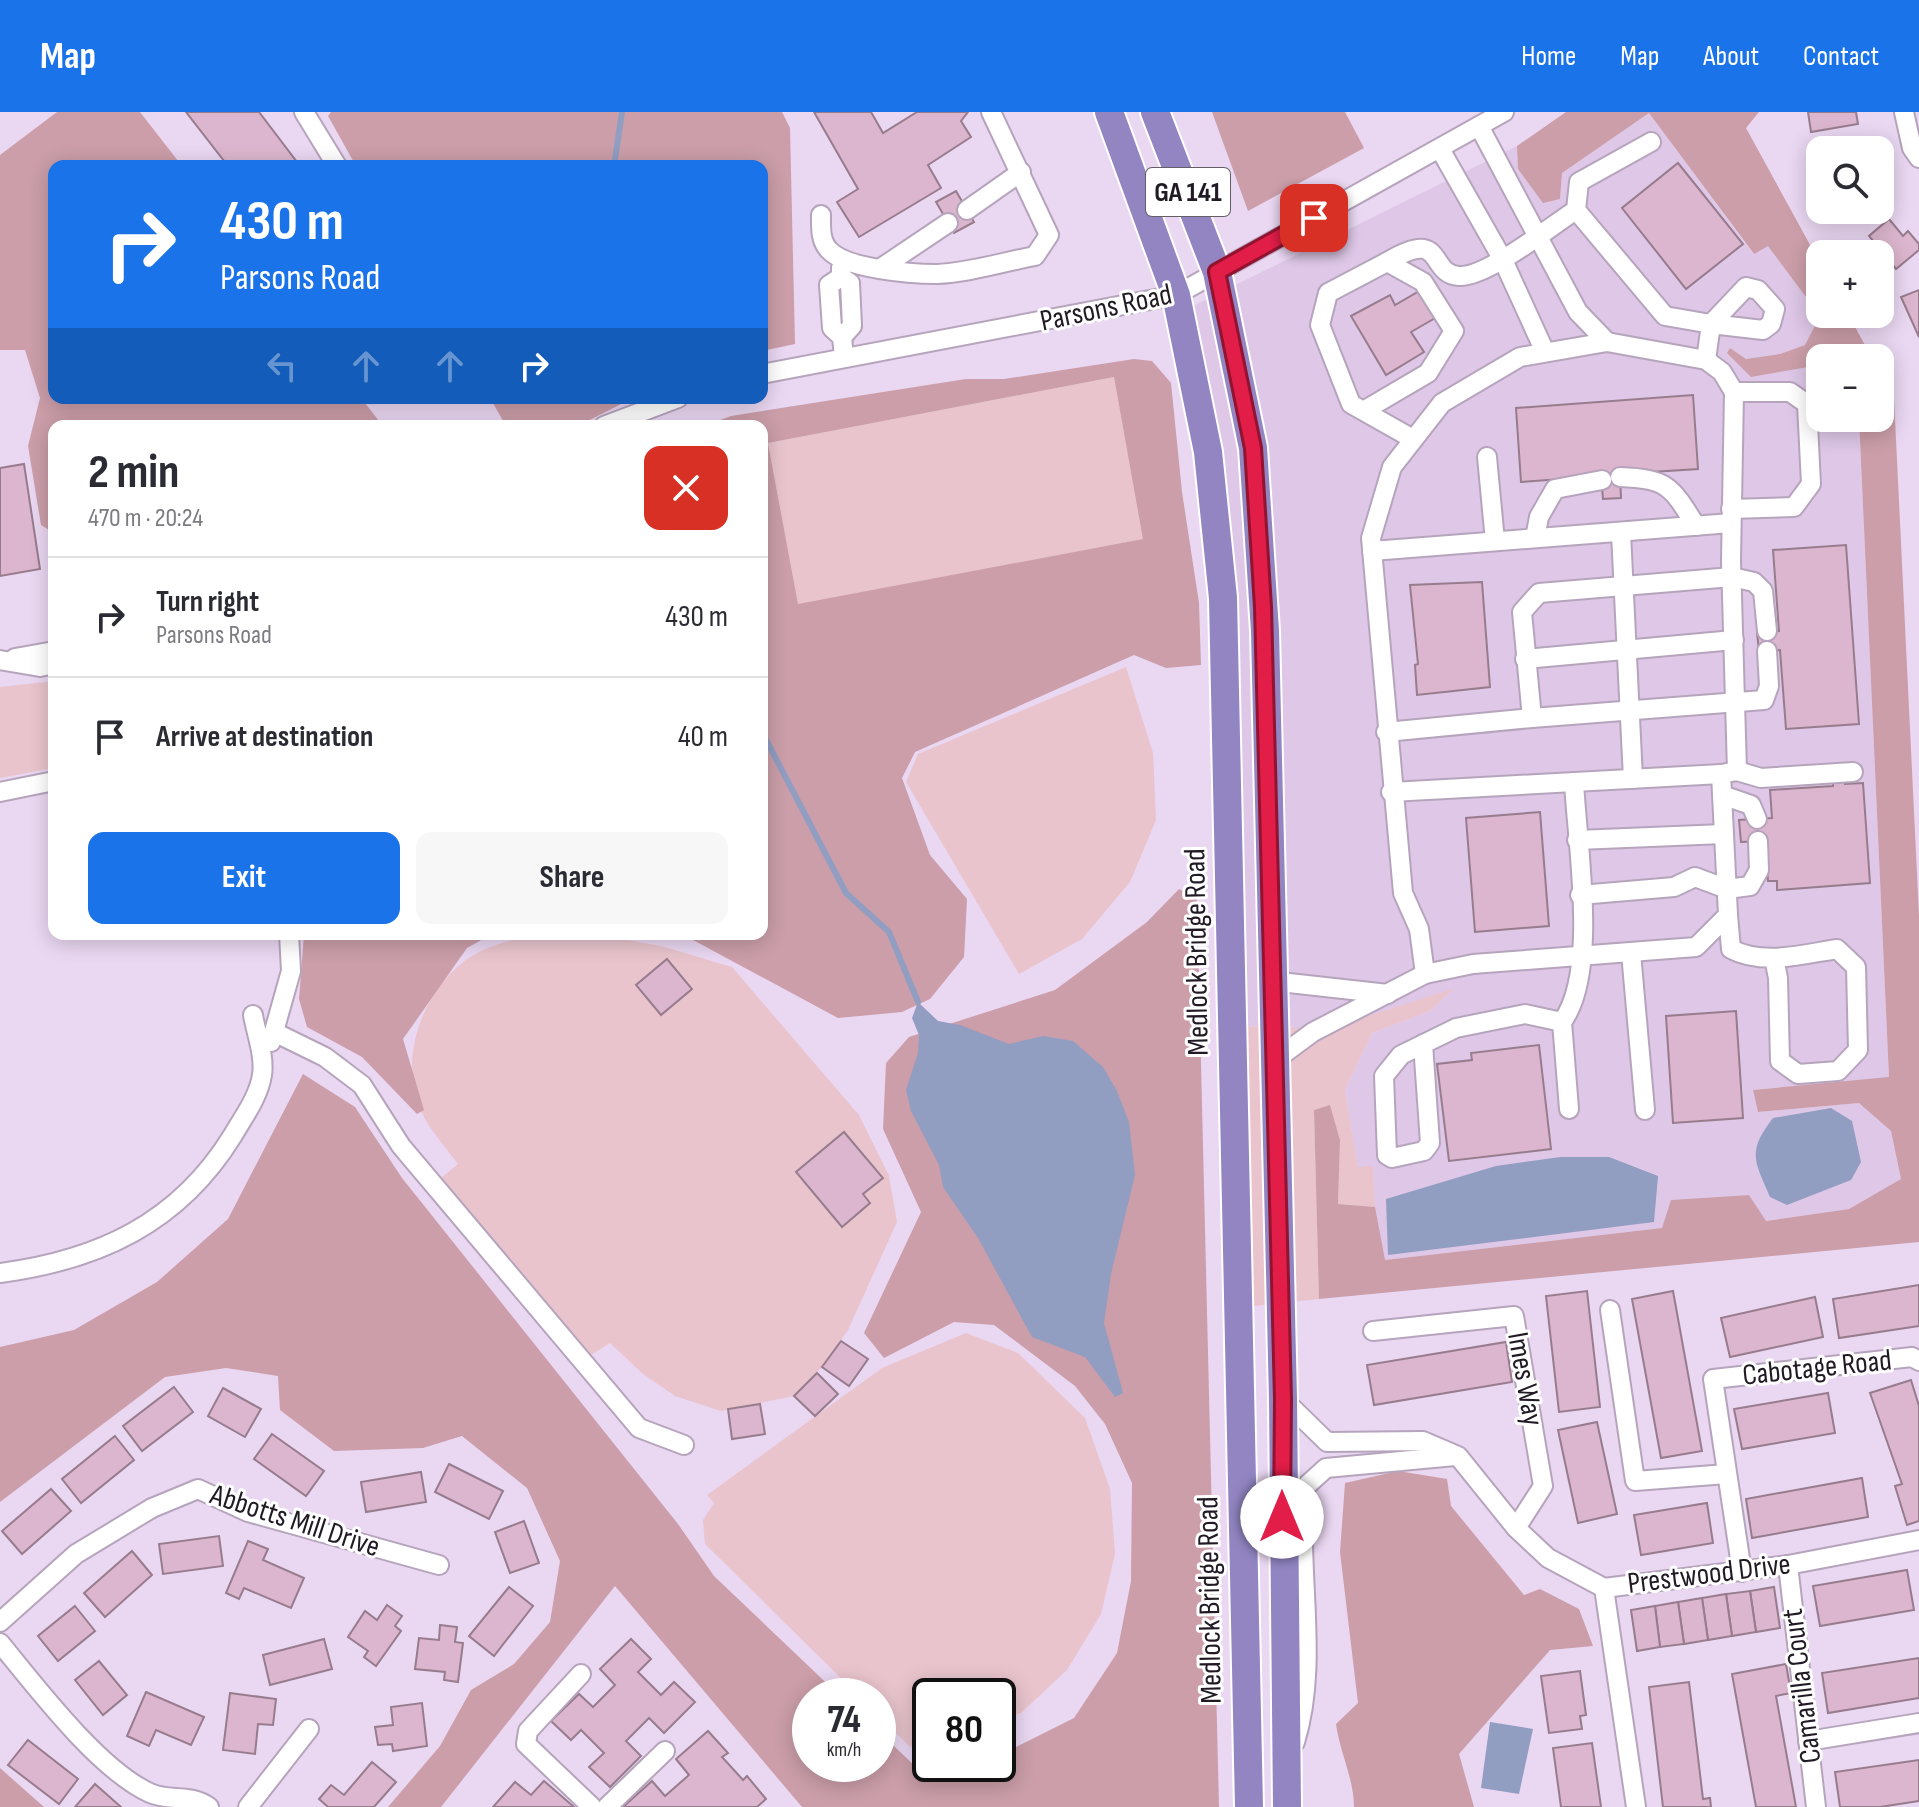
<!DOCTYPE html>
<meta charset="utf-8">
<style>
body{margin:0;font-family:"Sofia Sans Condensed",sans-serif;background:#f7f7f7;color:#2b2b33;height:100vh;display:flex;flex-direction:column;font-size:30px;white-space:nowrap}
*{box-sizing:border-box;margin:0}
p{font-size:26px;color:#7c7c81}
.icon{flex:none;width:44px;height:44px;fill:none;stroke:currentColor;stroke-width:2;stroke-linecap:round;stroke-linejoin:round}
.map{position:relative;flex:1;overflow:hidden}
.drawer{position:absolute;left:48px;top:308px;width:720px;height:520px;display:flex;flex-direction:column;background:#fff;border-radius:16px;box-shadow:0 4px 20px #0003}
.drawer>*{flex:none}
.top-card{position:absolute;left:48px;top:48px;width:720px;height:244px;border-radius:16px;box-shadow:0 4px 20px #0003;background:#1a73e8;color:#fff;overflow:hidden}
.fabs{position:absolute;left:1806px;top:24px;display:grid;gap:16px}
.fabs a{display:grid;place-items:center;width:88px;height:88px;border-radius:16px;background:#fff;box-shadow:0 4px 20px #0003;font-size:40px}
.speed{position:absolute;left:792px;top:1566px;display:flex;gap:16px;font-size:40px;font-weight:700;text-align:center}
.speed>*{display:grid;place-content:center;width:104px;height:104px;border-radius:50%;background:#fff;box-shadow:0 4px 20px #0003;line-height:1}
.speed small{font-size:20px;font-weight:400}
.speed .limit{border:4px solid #111;border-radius:12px;background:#fff;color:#111}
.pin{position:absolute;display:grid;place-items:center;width:68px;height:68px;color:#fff;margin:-34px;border-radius:16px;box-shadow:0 4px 12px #0006}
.me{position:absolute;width:88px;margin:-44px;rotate:0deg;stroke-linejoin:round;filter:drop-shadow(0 0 6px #0008)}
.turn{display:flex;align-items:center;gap:28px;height:168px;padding:0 40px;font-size:36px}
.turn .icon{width:104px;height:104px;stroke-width:2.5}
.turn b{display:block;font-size:56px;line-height:68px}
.lanes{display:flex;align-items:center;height:76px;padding:0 40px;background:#0003;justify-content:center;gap:40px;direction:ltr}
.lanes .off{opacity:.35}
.round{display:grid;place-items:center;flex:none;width:84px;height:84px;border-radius:16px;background:#f7f7f7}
.head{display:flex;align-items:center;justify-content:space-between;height:136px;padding:0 40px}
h1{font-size:48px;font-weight:700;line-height:60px}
.cta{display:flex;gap:16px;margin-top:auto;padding:16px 40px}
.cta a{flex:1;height:92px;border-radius:16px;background:#1a73e8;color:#fff;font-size:32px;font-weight:700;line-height:92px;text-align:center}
.cta a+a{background:#f7f7f7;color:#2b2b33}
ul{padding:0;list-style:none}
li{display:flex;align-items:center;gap:24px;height:120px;padding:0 40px;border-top:2px solid #e1e1e2}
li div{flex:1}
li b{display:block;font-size:30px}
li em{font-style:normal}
header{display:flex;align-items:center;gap:48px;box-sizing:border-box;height:112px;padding:0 40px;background:#1a73e8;color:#fff}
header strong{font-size:38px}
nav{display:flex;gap:44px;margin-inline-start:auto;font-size:28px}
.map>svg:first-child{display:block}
</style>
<header>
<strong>Map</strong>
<nav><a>Home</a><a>Map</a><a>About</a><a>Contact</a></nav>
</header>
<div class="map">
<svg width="1919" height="1695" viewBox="0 0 1919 1695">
<rect width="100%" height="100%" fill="#ead7f2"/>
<polygon fill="#dec7e7" points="1649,1 1753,142 1768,133 1820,205 1805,233 1780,242 1746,247 1730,236 1751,265 1820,253 1820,306 1859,306 1889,966 1753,978 1758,1000 1859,991 1891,1019 1901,1067 1849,1097 1765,1109 1749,1083 1672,1088 1662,1116 1384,1148 1375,1095 1373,1055 1358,1055 1345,978 1372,921 1430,899 1453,878 1328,917 1239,914 1191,195 1517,34 1518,57 1543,90 1560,87 1562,61"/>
<g fill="#e9c4cd">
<polygon points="1114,265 1144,427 798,493 768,331"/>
<polygon points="1126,555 1153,641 1156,708 1130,770 1082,827 1019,862 906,670 918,642"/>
<polygon points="54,569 54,656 0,666 0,575"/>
<path d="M536,822h58l67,12 71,21 127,148 30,61 8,46 -49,108 -26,37 -28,29 -73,15 -46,-15 -32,-22 -33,-31 -19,12 -151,-176 18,-15c-18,-24 -42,-49 -45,-80 -6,-44 14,-93 49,-121 21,-17 49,-23 74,-29z"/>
<polygon points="1455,876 1430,899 1372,921 1345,978 1358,1055 1373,1054 1375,1095 1338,1092 1340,1028 1330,993 1314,998 1319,1187 1254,1194 1239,914 1328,917"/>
<polygon points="966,1221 1018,1241 1085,1306 1110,1377 1115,1442 1101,1502 1067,1558 1021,1601 998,1608 998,1584 930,1584 930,1629 910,1635 878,1603 878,1584 859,1584 705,1432 703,1408 714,1391 707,1383 882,1256"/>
</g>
<g fill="#cb9ea9" fill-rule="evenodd">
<polygon points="57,0 140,0 182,54 54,54 54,286 361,286 383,314 54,314 54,421 41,413 28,334 40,286 25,238 0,238 0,43"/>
<polygon points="331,0 782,0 790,16 795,232 762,239 762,54 356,54 328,4"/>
<polygon points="1212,0 1345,0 1364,36 1248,99"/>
<polygon points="1566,0 1759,0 1746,16 1820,151 1820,202 1848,202 1872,246 1820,246 1820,253 1751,265 1727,241 1730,236 1746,247 1780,242 1805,233 1820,204 1768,134 1754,142 1649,1 1562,61 1560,87 1543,91 1518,57 1517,34"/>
<path d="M1134,247l18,2 19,22 11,109 17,111 2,62 -35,3 -32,-13 -219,97 -13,26 28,77 37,44 -3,58 -34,42 -28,13 -64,6 -156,-84h80v-508h-58l27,-10 235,-37h38zM1114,265l29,162 -345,65 -30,-161z"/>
<polygon points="1880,261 1894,286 1919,803 1919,1130 1319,1187 1314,998 1330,993 1340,1028 1338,1092 1375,1095 1385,1148 1662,1116 1671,1088 1749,1083 1766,1109 1849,1097 1901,1067 1891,1019 1859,991 1758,1000 1753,978 1889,965 1859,306 1880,306"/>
<polygon points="490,286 633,286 578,314 506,314"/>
<polygon points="1179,777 1197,786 1219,1695 802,1695 615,1474 441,1695 388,1695 440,1634 471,1578 514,1552 550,1510 560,1449 527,1376 462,1324 423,1336 334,1339 280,1298 278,1264 226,1256 165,1265 0,1390 0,1235 74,1218 157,1170 228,1107 303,962 355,995 402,1066 678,1412 714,1464 840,1584 810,1584 810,1652 878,1652 878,1619 915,1654 959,1664 983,1652 998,1652 998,1644 1074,1606 1117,1541 1131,1469 1132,1371 1105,1312 1075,1274 994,1213 954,1210 884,1246 864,1221 921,1100 883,1017 886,951 909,925 1055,878 1147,810"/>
<polygon points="304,822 492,822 467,836 403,927 424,998 417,1002 362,945 307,915 299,887"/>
<path d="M1398,1359l49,8 4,27 73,89 16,-6 39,20 14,37 -43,4 -91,104 15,53h-120c0,-28 -14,-54 -18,-83l22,-21 -18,-151 5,-69z"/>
<polygon points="0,1656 44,1695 0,1695"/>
</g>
<g fill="#919dc1">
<polygon points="918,890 938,909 960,913 1009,932 1043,924 1073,929 1103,955 1117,979 1129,1010 1135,1063 1111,1162 1104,1211 1123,1281 1115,1285 1085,1245 1032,1225 978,1126 943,1075 939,1053 911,999 906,978 918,941 919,923 912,906"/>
<path d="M1831,996l21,13 9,41 -10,18 -64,25 -17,-8c-16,-37 -23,-45 3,-79z"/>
<polygon points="1561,1045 1609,1045 1658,1064 1654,1110 1388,1143 1386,1087 1496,1054"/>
<polygon points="1490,1610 1533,1617 1519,1682 1481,1676"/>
</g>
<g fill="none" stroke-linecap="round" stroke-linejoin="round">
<g stroke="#919dc1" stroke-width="6">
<polyline points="614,54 622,0"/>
<polyline points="762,620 846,781 889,820 918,890"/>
</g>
</g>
<g fill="#dcb6ce" stroke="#977c8d" stroke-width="2">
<polygon points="186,0 259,0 300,54 228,54"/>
<polygon points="814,0 871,0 883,21 917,0 968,0 961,9 971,25 928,53 941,76 859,125 837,90 858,77"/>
<polygon points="1808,0 1856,0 1858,12 1811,20"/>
<polygon points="1678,51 1743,132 1686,177 1622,96"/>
<polygon points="956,79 974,110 954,121 936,90"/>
<polygon points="1889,107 1903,124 1908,119 1919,132 1919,138 1896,157 1869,124"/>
<polygon points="1421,178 1437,205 1411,220 1424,240 1386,263 1351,204 1390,183 1395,193"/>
<polygon points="1919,178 1919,225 1901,185"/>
<polygon points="1693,283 1698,357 1620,362 1621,386 1603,387 1601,364 1521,370 1516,296"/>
<polygon points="24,352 40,457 0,464 0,356"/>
<polygon points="1846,433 1859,612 1786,617 1780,538 1759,540 1757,520 1779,519 1773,438"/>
<polygon points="1482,470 1490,575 1417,583 1415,553 1418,552 1410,473"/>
<polygon points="1845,666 1845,672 1863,671 1870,771 1777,778 1777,769 1768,769 1765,729 1741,730 1739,708 1772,706 1770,678 1833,674 1833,667"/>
<polygon points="1540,700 1549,814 1475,820 1466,706"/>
<polygon points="667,847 692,877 661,903 636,873"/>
<polygon points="1736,899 1743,1006 1673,1011 1666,904"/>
<polygon points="1539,933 1551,1037 1449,1049 1437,952 1472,948 1471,941"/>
<polygon points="844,1020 883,1066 863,1082 870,1091 842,1115 796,1060"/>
<polygon points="1919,1173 1919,1214 1839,1226 1833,1187"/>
<polygon points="1587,1179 1600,1295 1559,1300 1546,1184"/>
<polygon points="1673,1179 1702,1339 1661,1346 1632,1187"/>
<polygon points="1815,1185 1823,1225 1730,1245 1721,1206"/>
<polygon points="841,1229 868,1247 849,1274 822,1255"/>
<polygon points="1506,1230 1512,1270 1374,1293 1367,1253"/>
<polygon points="817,1261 838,1282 815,1304 794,1284"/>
<polygon points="1911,1268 1919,1294 1919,1409 1907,1413 1895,1374 1902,1372 1870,1281"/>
<polygon points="174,1275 193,1300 142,1339 123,1314"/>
<polygon points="223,1276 261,1297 245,1325 208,1304"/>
<polygon points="1828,1281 1835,1321 1742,1337 1734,1297"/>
<polygon points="760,1292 765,1322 732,1327 728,1297"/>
<polygon points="1597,1310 1617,1402 1578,1411 1558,1318"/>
<polygon points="272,1322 324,1359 306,1384 254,1347"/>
<polygon points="115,1324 134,1348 81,1391 62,1367"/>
<polygon points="449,1352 503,1379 489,1407 435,1380"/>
<polygon points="421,1360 426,1390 366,1400 361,1370"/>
<polygon points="1862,1366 1868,1405 1752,1426 1746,1387"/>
<polygon points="51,1377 71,1399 22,1442 2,1419"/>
<polygon points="1707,1391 1713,1431 1641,1443 1634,1403"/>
<polygon points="524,1409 539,1451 510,1461 495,1420"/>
<polygon points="219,1424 223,1454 163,1462 159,1432"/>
<polygon points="248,1429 268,1437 263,1448 304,1466 291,1496 244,1476 239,1487 226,1481"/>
<polygon points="132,1439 152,1463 105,1505 84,1481"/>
<polygon points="1907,1458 1914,1498 1820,1514 1813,1474"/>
<polygon points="509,1475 533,1494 494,1544 469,1524"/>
<polygon points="1774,1475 1780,1516 1756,1520 1750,1479"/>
<polygon points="1750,1479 1756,1520 1732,1524 1726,1482"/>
<polygon points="1726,1482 1732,1524 1708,1528 1702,1486"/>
<polygon points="1702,1486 1708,1528 1684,1532 1678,1490"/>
<polygon points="1678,1490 1684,1532 1660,1535 1655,1494"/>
<polygon points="387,1493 402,1504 395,1514 401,1519 376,1554 364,1545 368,1539 348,1525 365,1499 377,1508"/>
<polygon points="75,1494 95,1519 58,1549 38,1524"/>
<polygon points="1655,1494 1660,1535 1637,1539 1631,1498"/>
<polygon points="440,1513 457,1515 455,1530 463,1531 458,1570 444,1568 445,1560 415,1557 419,1526 439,1528"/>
<polygon points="324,1527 332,1557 270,1573 263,1543"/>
<polygon points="631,1527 651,1547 638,1560 661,1583 674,1570 695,1590 664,1621 649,1606 626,1629 641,1644 610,1675 589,1655 604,1641 581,1618 571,1628 551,1609 579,1582 593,1595 615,1573 600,1557"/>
<polygon points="1919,1546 1919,1586 1828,1601 1822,1561"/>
<polygon points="99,1549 127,1583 103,1603 75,1568"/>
<polygon points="1786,1552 1791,1581 1776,1584 1796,1695 1756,1695 1732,1562"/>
<polygon points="1580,1559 1586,1603 1580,1604 1582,1617 1549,1621 1541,1564"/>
<polygon points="1689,1570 1703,1687 1710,1686 1711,1695 1663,1695 1649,1575"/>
<polygon points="146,1580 204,1605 191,1633 156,1618 149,1634 127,1624"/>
<polygon points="230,1581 276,1587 273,1613 258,1612 255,1642 223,1638"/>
<polygon points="422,1591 427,1634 393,1639 392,1632 378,1633 375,1615 393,1613 391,1595"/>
<polygon points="708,1619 728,1641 722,1645 743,1668 747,1664 766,1687 757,1695 623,1695 652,1669 665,1684 689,1663 676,1647"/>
<polygon points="28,1628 78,1667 59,1692 8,1653"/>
<polygon points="1592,1631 1601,1695 1561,1695 1553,1636"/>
<polygon points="1919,1648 1919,1689 1880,1695 1840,1695 1835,1660"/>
<polygon points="372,1650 396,1670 374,1695 328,1695 319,1687 331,1673 344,1683"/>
<polygon points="544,1669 574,1695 493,1695 515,1670 531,1683"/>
<polygon points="95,1672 121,1695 75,1695"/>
</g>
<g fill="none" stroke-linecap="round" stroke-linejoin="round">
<g stroke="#b6a4bd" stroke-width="22">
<g id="minor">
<polyline points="304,0 337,54"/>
<polyline points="1904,0 1912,36 1919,46"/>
<polyline points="1479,14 1578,200 1607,230"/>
<polyline points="1651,30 1579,70 1576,98 1665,204 1711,212 1746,175 1758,178 1775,197 1771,212 1763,218 1711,212 1706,248"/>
<polyline points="1440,37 1503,148 1545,240"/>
<polyline points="967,98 1021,60"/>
<path d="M821,103c0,12 -1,26 8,35 17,19 82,24 108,24 31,-1 66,-12 98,-18l14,-21 -58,-123"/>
<path d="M1387,150c59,-36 40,12 72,14 27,2 92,-50 117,-66"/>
<polyline points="841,156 841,165 850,171 852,214 842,225"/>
<polyline points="881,156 948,111"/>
<polyline points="841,165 829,173 832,216 842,225 844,245"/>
<polygon points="1607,230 1706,248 1722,260 1734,280 1731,449 1737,659 1721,662 1728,803 1696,835 1473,852 1425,862 1419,817 1403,781 1371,426 1392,355 1442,291 1520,245"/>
<polyline points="762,262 1176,183 1504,0"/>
<polyline points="1365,298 1428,261 1454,219 1423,170 1387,150 1328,181 1320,213 1351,292 1413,327"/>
<polyline points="604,314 678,286"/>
<polyline points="1487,345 1495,429"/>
<path d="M1620,365c48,2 51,9 76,49"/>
<polyline points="1731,397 1794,395 1811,372 1807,292 1790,280 1734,280"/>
<polyline points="1621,421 1633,667"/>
<polyline points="1535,426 1539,405 1555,377 1602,368"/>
<polyline points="1372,439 1731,411"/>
<polyline points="1767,519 1763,479 1754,470 1732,465 1539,481 1522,500 1532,606 1764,588 1769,574 1767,539"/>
<polyline points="15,546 54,539"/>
<polyline points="1525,547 1734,528"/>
<polyline points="0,548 40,555 54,552"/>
<polyline points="1386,620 1532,606"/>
<polyline points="1737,659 1761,666 1853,660"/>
<polyline points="0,680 54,669"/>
<polyline points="1391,680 1721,662"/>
<polyline points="1722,683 1751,693 1757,707"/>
<polyline points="1577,728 1724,722"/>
<polyline points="1580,783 1674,775 1695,765 1727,777 1750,774 1759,758 1758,729"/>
<path d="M1728,803l3,34c32,17 73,5 106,0l19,18 2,83 -20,21 -40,3 -18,-13 -2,-83 -4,-20"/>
<polyline points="1631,841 1645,998"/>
<polyline points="1271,869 1388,882"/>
<polyline points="274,920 325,945 362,973 401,1034 639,1316 684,1333"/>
<polyline points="271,930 291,859 289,822"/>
<polyline points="1423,932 1430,1031 1424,1039 1392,1046 1387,1043 1384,964 1401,943 1456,916 1525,902 1562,910"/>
<polyline points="1274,949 1313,920 1425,862"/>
<path d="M1569,997l-7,-87c37,-50 15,-177 12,-240"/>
<path d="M0,1161c99,-13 179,-50 233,-138 10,-17 26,-39 29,-60 3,-19 -6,-42 -9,-60"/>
<polyline points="1610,1198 1635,1369 1727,1362"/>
<polyline points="1373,1219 1514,1204 1543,1374 1516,1416"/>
<polyline points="1283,1287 1327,1330 1423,1329 1458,1344 1516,1416 1548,1446 1604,1476 1788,1453 1919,1428"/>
<polyline points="1788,1453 1816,1695"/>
<polyline points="1742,1460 1713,1267 1912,1245 1919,1249"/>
<polyline points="1604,1476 1636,1695"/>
<polyline points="0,1510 76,1442 152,1396 198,1377 248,1400 439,1453"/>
<path d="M0,1531c36,44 99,127 150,150 19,9 40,0 59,14"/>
<polyline points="581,1562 528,1619 526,1632 592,1695"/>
<polyline points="1808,1629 1919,1611"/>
<path d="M1295,1630c25,-81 1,-172 10,-255l21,-19 129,-12"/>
<polyline points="248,1695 309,1617"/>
<polyline points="607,1695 665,1639"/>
</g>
</g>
<g stroke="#fff" stroke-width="32">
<g id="highway">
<polyline points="1109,0 1176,183 1208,340 1223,486 1249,1695"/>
<polyline points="1155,0 1217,160 1253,336 1265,519 1283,1287 1287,1695"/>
</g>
</g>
<use href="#minor" stroke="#fff" stroke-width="18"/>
<use href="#highway" stroke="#9285c2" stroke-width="28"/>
</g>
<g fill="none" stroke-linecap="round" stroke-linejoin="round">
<g stroke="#92132f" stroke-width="20">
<polyline id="route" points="1282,1405 1283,1287 1263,495 1253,336 1217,160 1314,106"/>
</g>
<use href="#route" stroke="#e11d48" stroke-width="14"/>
</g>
<g text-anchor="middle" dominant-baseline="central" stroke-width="6" stroke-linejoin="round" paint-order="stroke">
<rect fill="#fff" stroke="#645f66" stroke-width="2" x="1146" y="56" width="84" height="48" rx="6"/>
<g font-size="28" font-weight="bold" fill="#211a24">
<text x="1188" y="80">GA 141</text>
</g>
<g font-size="30" fill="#211a24" stroke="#fff">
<text transform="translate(1106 196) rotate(-12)">Parsons Road</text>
<text transform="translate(1197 840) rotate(-91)">Medlock Bridge Road</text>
<text transform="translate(1817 1256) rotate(-6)">Cabotage Road</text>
<text transform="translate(1525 1267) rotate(80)">Imes Way</text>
<text transform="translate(295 1409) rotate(18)">Abbotts Mill Drive</text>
<text transform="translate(1709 1462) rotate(-7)">Prestwood Drive</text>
<text transform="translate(1210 1488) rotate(-91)">Medlock Bridge Road</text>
<text transform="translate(1802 1574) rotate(-97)">Camarilla Court</text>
</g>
</g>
</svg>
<div class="fabs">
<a><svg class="icon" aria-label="search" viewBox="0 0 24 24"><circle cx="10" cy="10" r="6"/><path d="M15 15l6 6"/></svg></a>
<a>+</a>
<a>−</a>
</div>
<div class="speed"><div>74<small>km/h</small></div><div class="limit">80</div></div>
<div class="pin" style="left:1314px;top:106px;background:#d93025"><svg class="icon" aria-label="arrive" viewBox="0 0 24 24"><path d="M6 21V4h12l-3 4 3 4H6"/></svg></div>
<svg class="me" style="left:1282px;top:1405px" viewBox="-20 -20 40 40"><circle r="19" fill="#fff"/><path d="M0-13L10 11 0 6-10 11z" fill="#e11d48"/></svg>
<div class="top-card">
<div class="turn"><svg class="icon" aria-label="right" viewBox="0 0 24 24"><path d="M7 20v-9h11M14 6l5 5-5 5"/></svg><div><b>430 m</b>Parsons Road</div></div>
<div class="lanes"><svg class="icon off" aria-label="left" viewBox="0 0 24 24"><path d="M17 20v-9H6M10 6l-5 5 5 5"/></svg><svg class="icon off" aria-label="ahead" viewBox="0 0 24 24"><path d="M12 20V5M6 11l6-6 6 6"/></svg><svg class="icon off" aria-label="ahead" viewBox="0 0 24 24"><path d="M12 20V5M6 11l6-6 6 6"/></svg><svg class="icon" aria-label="right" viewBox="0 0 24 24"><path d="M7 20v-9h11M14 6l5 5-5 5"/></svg></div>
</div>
<section class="drawer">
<div class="head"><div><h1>2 min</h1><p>470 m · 20:24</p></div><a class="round" style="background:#d93025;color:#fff"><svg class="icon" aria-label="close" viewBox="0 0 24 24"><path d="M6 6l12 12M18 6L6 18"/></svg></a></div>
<ul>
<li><svg class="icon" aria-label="right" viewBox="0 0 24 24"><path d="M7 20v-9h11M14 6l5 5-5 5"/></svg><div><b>Turn right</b><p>Parsons Road</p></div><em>430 m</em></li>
<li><svg class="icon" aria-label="arrive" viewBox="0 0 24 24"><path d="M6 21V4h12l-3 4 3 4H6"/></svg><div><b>Arrive at destination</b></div><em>40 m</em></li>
</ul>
<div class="cta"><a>Exit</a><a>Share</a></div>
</section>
</div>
